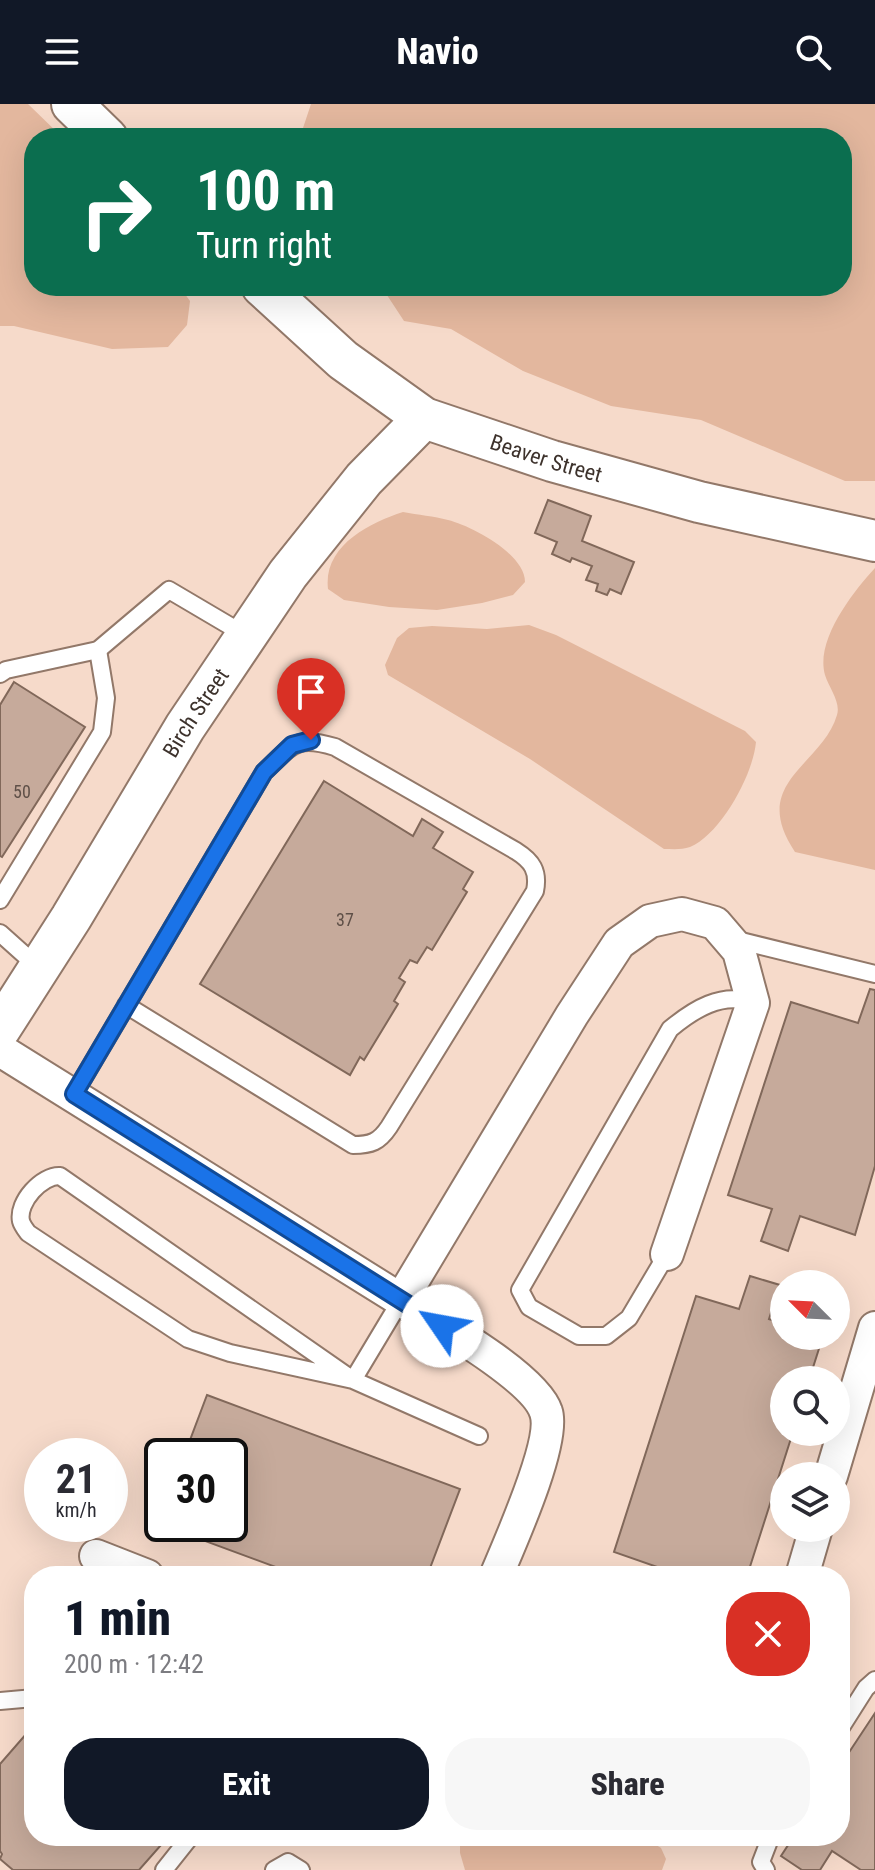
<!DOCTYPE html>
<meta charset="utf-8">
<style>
body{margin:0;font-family:"Roboto Condensed",sans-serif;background:#f7f7f7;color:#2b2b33;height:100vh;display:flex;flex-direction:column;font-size:30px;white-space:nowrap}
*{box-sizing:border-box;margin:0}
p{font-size:26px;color:#7c7c81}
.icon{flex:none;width:44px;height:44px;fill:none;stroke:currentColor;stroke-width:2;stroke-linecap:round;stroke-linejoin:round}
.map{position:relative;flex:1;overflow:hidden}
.details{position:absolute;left:24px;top:1462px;width:826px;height:280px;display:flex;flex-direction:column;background:#fff;border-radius:32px;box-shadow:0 8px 32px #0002}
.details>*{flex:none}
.top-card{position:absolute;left:24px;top:24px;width:828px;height:168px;border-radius:32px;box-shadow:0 8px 32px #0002;background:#0b6e4f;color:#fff;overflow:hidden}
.needle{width:52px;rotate:294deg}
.buttons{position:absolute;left:770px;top:1166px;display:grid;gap:16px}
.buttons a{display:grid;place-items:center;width:80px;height:80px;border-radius:50%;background:#fff;box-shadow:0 8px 32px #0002;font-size:40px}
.speed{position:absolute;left:24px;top:1334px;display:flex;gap:16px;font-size:40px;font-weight:700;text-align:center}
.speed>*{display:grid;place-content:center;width:104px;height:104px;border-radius:50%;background:#fff;box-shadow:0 8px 32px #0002;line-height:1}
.speed small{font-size:20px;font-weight:400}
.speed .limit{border:4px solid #111;border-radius:12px;background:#fff;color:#111}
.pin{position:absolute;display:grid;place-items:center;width:68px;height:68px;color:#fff;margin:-82px -34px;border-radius:50% 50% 50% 0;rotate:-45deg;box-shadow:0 0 8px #0007}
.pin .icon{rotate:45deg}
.me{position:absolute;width:88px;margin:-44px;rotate:303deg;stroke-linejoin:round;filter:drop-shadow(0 0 6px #0008)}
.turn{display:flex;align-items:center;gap:28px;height:168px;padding:0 40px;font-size:36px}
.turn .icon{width:104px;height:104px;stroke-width:2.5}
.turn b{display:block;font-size:56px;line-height:68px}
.round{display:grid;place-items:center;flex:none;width:84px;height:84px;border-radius:32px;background:#f7f7f7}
.headline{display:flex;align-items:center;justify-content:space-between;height:136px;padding:0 40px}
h1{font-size:48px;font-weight:800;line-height:60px;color:#111827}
.cta{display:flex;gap:16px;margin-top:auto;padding:16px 40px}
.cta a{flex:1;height:92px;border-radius:32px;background:#111827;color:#fff;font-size:32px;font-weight:800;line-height:92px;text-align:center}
.cta a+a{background:#f7f7f7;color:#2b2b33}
header{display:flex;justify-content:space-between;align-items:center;height:104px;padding:0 40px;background:#111827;color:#fff;font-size:36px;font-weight:800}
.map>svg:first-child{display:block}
</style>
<header><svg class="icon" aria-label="menu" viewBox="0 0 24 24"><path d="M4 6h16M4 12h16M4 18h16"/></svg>Navio<svg class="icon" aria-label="search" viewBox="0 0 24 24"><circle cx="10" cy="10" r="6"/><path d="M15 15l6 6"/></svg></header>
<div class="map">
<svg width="875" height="1766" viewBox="0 0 875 1766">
<rect width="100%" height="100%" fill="#f6daca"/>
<g fill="#e3b79e">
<polygon points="0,0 28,0 63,34 34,34 34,182 179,182 190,197 187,221 168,243 112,245 14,222 0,222"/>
<polygon points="311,0 875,0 875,377 845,377 701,316 611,302 523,267 451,225 404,217 381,182 842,182 842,34 302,34 302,27"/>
<path d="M403,408c15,3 31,4 45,8 24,6 77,34 77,62l-12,13 -31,8 -45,7 -48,-3 -45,-7 -16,-11c-5,-43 41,-66 75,-77z"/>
<path d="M875,464v302l-80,-18c-47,-70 27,-86 42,-137 4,-13 -8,-27 -12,-40 -10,-35 28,-83 50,-107z"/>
<path d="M529,521l27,10 189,96 11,11c-3,33 -35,92 -66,105 -8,3 -18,2 -26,2l-134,-90 -142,-84 -3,-10 12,-27 12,-10 23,-2 55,3z"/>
<polygon points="460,1732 642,1732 661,1744 666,1755 662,1766 465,1766 460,1749"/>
</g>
<g fill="#c6aa9b" stroke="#81685a" stroke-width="2">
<polygon points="548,396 591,412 582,437 634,458 621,490 610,485 607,491 596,487 598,480 586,476 592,462 572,454 570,458 552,450 557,438 535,429"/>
<polygon points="14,578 85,623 2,753 0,752 0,601"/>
<polygon points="324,677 413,732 422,715 443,728 433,744 473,768 463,785 467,788 432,846 427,843 417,859 410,856 399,874 405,878 394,897 398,900 364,956 360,953 350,971 200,880"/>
<polygon points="870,885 875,886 875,1062 855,1131 800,1112 788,1147 761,1137 772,1105 728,1091 791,898 858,919"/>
<polygon points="750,1172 780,1181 769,1215 784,1220 784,1232 823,1232 809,1276 784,1276 784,1328 793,1328 747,1472 683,1472 614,1448 696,1192 739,1205"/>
<polygon points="207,1291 460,1385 427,1472 300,1472 159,1420 162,1412 162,1420 230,1420 230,1352 184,1352"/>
<polygon points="875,1609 875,1766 861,1766 832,1747 820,1766 802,1766 781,1752 794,1732 840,1732 840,1662"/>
<polygon points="34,1621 34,1732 169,1732 139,1766 13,1766 0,1755 2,1750 0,1747 0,1660"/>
</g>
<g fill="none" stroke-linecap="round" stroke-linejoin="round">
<g stroke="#927869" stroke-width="20">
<g id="service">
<polyline points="0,570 6,566 98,546 169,486 247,532"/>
<polyline points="0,796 102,628 106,594 98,546"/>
<polyline points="0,829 38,863"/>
<polyline points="733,835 875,870"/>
<path d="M74,990l190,-322c29,-27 31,-37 71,-25l181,104c16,10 23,20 19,40l-146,236c-10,15 -18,18 -36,18l-227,-140"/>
<path d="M667,1150l-38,64 -23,18h-27l-50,-29 -9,-17 150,-261c23,-19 52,-38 83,-26"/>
<path d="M401,1196l-48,80 -293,-204c-18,-1 -43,26 -39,45 1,4 4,8 7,12l160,106 42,14 123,27 126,56"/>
<polyline points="0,1597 34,1594"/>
<polyline points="840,1625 866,1584 875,1576"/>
<polyline points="164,1766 191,1732"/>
<polyline points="274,1766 288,1758 301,1766"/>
<polyline points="766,1766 761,1758 771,1732"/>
</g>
</g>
<g stroke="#927869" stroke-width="36">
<g id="minor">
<polyline points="0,946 401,1196"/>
<polyline points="831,1372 875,1224"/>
<polyline points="96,1452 147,1472"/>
<path d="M496,1472c13,-31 60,-135 50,-164 -11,-35 -111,-91 -145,-112l171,-285 47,-72 31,-22 32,-7 33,9 24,28 14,52 -86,251"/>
<polyline points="802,1472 816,1424"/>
</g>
</g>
<g stroke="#927869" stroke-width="44">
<g id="tertiary">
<polyline points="72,0 107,34"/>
<path id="s1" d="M262,182l81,74 81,58 128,43 147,41 176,39"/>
<path id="s2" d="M0,925l71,-111 114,-191 103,-153 76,-95 60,-61"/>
</g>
</g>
<use href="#service" stroke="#fff" stroke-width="16"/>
<use href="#minor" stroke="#fff" stroke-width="32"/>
<use href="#tertiary" stroke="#fff" stroke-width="40"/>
</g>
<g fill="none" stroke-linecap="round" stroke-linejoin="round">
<g stroke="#114b97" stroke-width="20">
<polyline id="route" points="311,636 292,641 264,668 74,990 442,1222"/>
</g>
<use href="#route" stroke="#1a73e8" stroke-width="14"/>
</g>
<g text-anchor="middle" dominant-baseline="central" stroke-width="7" stroke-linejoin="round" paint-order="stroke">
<g font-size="18" fill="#5f5048">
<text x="22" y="687">50</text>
<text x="345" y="815">37</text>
</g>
<g font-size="22" fill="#3d322c" stroke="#f6daca">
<text stroke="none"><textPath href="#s1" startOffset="338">Beaver Street</textPath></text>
<text stroke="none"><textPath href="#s2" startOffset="372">Birch Street</textPath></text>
</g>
</g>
</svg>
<div class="buttons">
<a><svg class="needle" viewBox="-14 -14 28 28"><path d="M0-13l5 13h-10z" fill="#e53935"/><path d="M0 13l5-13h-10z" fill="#7c7c81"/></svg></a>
<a><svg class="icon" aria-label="search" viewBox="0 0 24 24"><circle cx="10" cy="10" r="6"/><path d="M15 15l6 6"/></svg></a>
<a><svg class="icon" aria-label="layers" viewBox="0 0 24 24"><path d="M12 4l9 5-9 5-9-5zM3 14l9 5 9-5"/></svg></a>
</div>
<div class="speed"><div>21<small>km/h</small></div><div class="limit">30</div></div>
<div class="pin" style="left:311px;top:636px;background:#d93025"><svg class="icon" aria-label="arrive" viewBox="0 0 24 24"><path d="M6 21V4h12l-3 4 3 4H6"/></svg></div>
<svg class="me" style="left:442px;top:1222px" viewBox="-20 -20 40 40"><circle r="19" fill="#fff"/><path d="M0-13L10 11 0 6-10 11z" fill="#1a73e8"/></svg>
<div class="top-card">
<div class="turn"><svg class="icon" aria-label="right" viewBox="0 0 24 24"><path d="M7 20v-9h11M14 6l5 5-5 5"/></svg><div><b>100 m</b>Turn right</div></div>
</div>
<section class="details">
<div class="headline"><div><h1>1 min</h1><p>200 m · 12:42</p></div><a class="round" style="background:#d93025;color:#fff"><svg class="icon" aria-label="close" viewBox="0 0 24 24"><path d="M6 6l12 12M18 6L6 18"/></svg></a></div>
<div class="cta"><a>Exit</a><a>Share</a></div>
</section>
</div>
